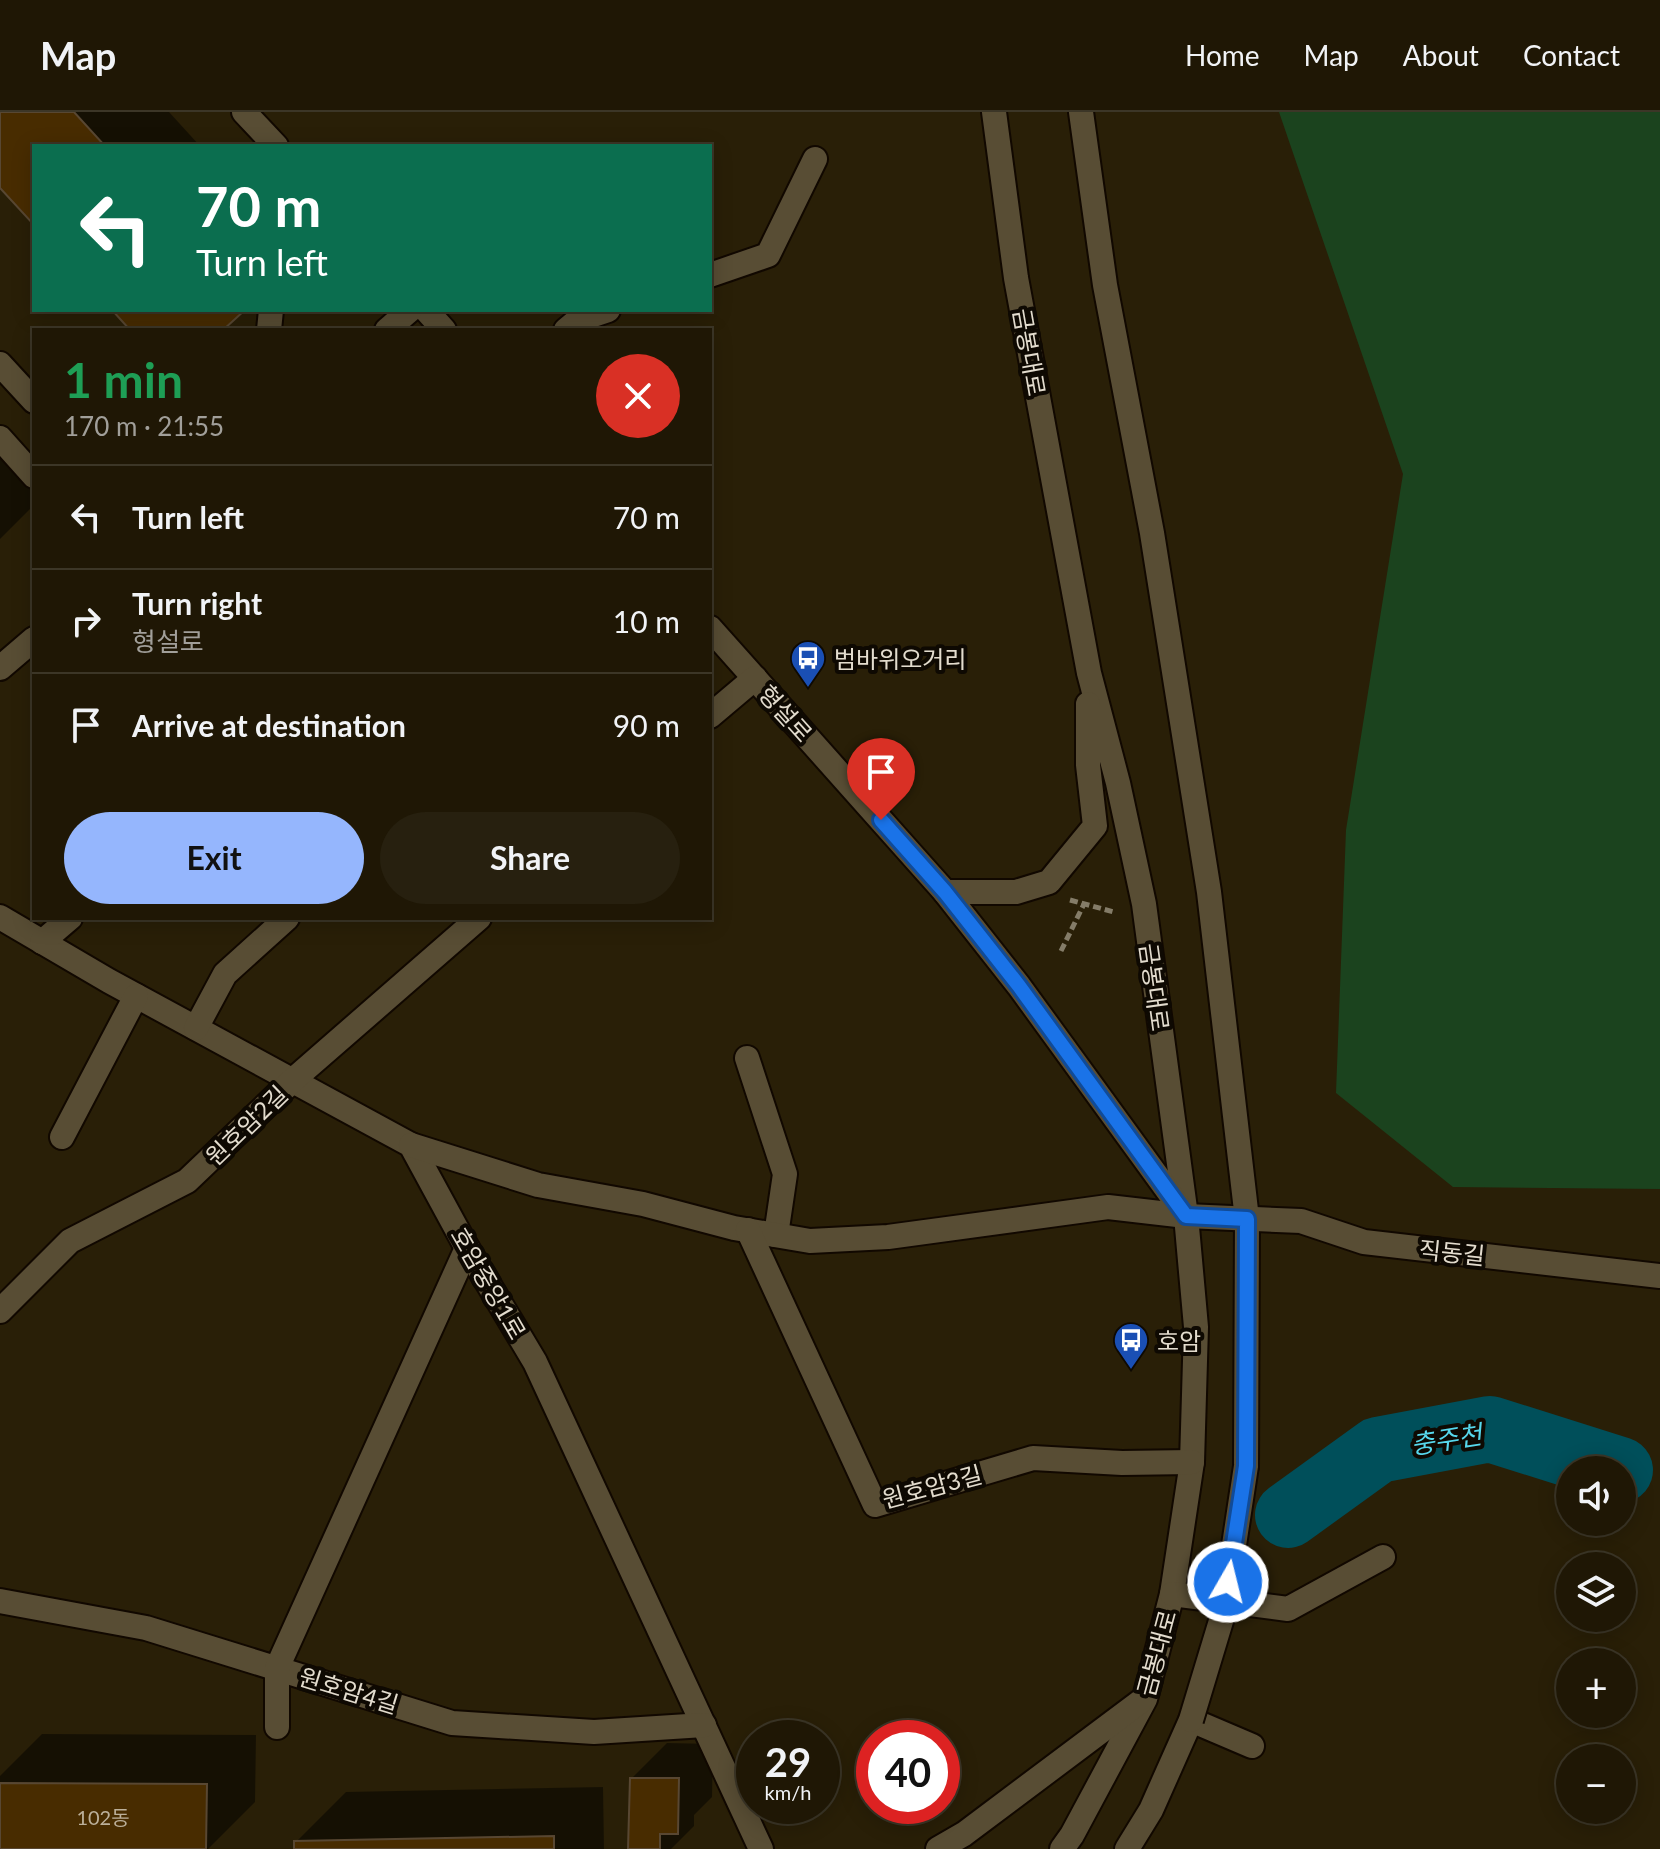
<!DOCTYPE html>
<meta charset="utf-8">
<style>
body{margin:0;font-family:Lato,"Noto Sans KR",sans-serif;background:#27200f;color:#f1f3f6;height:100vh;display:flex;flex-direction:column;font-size:30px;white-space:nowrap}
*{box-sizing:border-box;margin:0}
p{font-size:26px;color:#a19f9a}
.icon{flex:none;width:44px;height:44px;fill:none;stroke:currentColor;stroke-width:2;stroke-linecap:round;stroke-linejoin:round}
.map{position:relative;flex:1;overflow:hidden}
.panel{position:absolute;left:32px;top:216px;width:680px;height:592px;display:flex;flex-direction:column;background:#1f1705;border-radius:0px;box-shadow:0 4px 20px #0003,0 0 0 2px #3c3627}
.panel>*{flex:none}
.banner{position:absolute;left:32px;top:32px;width:680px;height:168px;border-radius:0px;box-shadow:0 4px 20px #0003,0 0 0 2px #3c3627;background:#0b6e4f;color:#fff;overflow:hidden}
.controls{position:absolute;left:1556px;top:1344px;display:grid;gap:16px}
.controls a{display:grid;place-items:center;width:80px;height:80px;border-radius:50%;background:#1f1705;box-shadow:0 4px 20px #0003,0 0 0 2px #3c3627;font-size:40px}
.speed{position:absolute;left:736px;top:1608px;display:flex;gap:16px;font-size:40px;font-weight:700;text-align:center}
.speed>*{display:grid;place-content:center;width:104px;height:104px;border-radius:50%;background:#1f1705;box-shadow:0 4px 20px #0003,0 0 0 2px #3c3627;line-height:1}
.speed small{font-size:20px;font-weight:400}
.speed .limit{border:12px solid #d22;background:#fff;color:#111}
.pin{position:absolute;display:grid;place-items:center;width:68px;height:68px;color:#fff;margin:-82px -34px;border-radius:50% 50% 50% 0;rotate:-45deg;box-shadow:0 0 8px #0007}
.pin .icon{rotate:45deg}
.me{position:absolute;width:88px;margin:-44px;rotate:8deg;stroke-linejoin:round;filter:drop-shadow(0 0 6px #0008)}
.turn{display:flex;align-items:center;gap:28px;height:168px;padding:0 32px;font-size:36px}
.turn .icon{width:104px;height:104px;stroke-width:2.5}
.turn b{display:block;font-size:56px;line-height:68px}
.round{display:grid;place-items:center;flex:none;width:84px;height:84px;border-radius:42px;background:#27200f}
.headline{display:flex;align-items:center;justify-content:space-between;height:136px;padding:0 32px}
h1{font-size:48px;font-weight:700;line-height:60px;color:#1e9e55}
.cta{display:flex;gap:16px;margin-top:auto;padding:16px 32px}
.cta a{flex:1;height:92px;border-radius:48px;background:#95b6fd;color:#111;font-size:32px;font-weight:700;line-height:92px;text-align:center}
.cta a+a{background:#27200f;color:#f1f3f6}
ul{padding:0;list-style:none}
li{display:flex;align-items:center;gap:24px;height:104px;padding:0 32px;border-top:2px solid #3c3627}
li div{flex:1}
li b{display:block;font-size:30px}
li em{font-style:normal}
header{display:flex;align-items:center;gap:48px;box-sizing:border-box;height:112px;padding:0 40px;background:#1f1705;border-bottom:2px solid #3c3627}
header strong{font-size:38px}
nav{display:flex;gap:44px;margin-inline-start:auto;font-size:28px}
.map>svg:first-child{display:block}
</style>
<header>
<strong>Map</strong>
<nav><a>Home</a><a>Map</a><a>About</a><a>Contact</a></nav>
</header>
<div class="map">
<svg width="1660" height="1737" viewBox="0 0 1660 1737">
<rect width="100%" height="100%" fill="#291f07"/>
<polygon fill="#1b431e" points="1279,0 1660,0 1660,1077 1453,1075 1336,981 1346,718 1403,362"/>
<g fill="#0007">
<polygon points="0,0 169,0 200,34 34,34 34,110 0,73"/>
<polygon points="0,339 34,378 34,393 0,427"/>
<polygon points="42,1622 256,1623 255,1690 208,1737 0,1737 0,1664"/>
<polygon points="667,1631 713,1632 712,1685 694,1703 694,1714 671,1737 630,1737 632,1666"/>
<polygon points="603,1675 604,1737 296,1737 296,1730 346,1680"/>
</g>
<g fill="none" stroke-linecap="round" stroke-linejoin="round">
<polyline stroke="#004f5a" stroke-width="66" points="1288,1403 1378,1338 1490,1317 1620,1358"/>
</g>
<g fill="#482c00" stroke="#584732" stroke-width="2">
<polygon points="0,0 74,0 105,34 34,34 34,113 0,76"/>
<polygon points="112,198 245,198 223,218 130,218"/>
<polygon points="630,1666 679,1666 678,1722 660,1722 660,1737 628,1737"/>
<polygon points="0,1671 207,1672 206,1737 0,1737"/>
<polygon points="554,1724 554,1737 294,1737 294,1729"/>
</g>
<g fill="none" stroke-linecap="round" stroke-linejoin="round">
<g stroke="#110800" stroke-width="28">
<g id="minor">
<polyline points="244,0 276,34"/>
<polyline points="994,0 1016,166 1089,561 1118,671 1144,792 1186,1104 1196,1215 1192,1350 1172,1482 1145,1587 1072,1723 1062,1737"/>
<polyline points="1081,0 1105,173 1152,421 1209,780 1247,1107 1246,1354"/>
<polyline points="710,163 768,143 815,47"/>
<polyline points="426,198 444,218"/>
<polyline points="269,218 271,198"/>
<polyline points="387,218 410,198"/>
<polyline points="566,218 578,208 608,198"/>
<polyline points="0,252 34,289"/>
<polyline points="0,326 34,364"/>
<polyline points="710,516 945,780 1019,874 1184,1101"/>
<polyline points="0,556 34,527"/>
<polyline points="710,604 755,566"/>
<polyline points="945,780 1016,780 1049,770 1095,714 1088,653 1088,592"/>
<polyline points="0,805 109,869 411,1033 467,1136 535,1250 761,1737"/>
<polyline points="42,830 70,806"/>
<polyline points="196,916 225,862 287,806"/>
<polyline points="747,946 785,1062 776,1123"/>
<polyline points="62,1025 136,884"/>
<polyline points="411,1033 538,1073 643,1092 734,1116 810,1129 888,1125 1108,1095 1186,1104 1301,1109 1364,1130 1660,1164"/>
<polyline points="748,1118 875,1393 1033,1346 1122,1351 1192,1350"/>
<polyline points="0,1199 70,1129 187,1069 293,968 479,806"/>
<polyline points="1172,1482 1288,1497 1383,1445"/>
<polyline points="0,1489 146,1516 452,1611 594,1620 704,1613"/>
<polyline points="277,1615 277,1556 467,1136"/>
<polyline points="938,1737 964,1722 1140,1590"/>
<polyline points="1127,1737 1151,1698 1191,1608 1252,1634"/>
</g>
</g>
<g stroke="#847c68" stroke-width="5" stroke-dasharray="8 4" stroke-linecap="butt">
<polyline points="1070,788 1114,800"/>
<polyline points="1061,839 1084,792"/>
</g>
<use href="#minor" stroke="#584d34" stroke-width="24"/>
<g stroke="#110800" stroke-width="28" stroke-linecap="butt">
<polyline id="minor-bridge" points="1191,1608 1224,1499 1246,1354"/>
</g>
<use href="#minor-bridge" stroke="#584d34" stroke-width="24"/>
</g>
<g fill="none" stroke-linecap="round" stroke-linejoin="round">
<g stroke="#114b97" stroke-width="20">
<polyline id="route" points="881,708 945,780 1019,874 1186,1104 1247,1107 1246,1354 1228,1470"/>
</g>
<use href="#route" stroke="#1a73e8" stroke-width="14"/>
</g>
<defs>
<g id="bus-pin" transform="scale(1.8)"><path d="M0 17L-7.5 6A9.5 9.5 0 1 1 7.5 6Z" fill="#1a4fb4" stroke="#0e0902"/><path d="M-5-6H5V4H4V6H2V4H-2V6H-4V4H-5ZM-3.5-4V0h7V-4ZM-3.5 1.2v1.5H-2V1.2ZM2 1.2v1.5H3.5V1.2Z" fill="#fff"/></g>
</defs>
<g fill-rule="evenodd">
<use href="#bus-pin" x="808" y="546"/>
<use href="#bus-pin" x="1131" y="1228"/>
</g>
<g text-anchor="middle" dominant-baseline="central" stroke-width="8" stroke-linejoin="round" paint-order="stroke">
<g font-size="20" fill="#bcb09a">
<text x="103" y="1705">102동</text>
</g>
<g font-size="24" fill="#e3dcce" stroke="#0e0902">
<text transform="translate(1030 240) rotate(80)">금봉대로</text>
<text transform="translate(786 601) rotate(48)">형설로</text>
<text transform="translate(1155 875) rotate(82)">금봉대로</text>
<text transform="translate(246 1013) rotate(-44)">원호암2길</text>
<text transform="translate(1452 1140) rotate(6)">직동길</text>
<text transform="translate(489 1171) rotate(60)">호암중앙1로</text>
<text transform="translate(932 1374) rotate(-15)">원호암3길</text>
<text transform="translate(1156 1541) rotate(-75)">금봉대로</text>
<text transform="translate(349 1578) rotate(17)">원호암4길</text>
</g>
<g font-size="24" fill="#e3dcce" stroke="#0e0902" text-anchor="start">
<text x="834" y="546">범바위오거리</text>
<text x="1157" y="1228">호암</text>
</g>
<g font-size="26" font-style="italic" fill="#57d8ed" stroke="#0e0902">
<text transform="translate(1446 1327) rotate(-9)">충주천</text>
</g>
</g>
</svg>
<div class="controls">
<a><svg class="icon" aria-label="sound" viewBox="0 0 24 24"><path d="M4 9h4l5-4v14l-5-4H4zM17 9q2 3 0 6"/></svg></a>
<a><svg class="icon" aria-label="layers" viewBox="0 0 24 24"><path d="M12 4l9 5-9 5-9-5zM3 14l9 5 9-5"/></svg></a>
<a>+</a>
<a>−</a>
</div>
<div class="speed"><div>29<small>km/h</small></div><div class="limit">40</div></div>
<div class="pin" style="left:881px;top:708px;background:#d93025"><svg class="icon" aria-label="arrive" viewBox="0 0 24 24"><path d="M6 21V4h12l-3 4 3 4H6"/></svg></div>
<svg class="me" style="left:1228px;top:1470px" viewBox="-20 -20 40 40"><circle r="17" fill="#1a73e8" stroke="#fff" stroke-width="3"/><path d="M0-11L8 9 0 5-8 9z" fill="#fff"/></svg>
<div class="banner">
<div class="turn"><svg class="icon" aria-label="left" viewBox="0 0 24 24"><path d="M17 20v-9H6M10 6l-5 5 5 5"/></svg><div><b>70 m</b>Turn left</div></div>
</div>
<section class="panel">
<div class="headline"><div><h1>1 min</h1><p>170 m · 21:55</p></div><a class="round" style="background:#d93025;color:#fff"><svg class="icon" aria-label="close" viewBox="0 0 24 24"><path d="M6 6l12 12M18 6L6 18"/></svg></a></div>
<ul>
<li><svg class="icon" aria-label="left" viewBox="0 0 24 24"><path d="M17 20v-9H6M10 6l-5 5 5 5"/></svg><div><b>Turn left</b></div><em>70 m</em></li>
<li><svg class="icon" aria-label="right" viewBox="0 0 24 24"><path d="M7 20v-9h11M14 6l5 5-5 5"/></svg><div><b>Turn right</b><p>형설로</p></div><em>10 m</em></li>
<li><svg class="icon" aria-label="arrive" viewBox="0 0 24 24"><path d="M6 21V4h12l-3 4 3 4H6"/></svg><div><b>Arrive at destination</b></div><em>90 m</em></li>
</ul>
<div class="cta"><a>Exit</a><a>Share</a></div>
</section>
</div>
